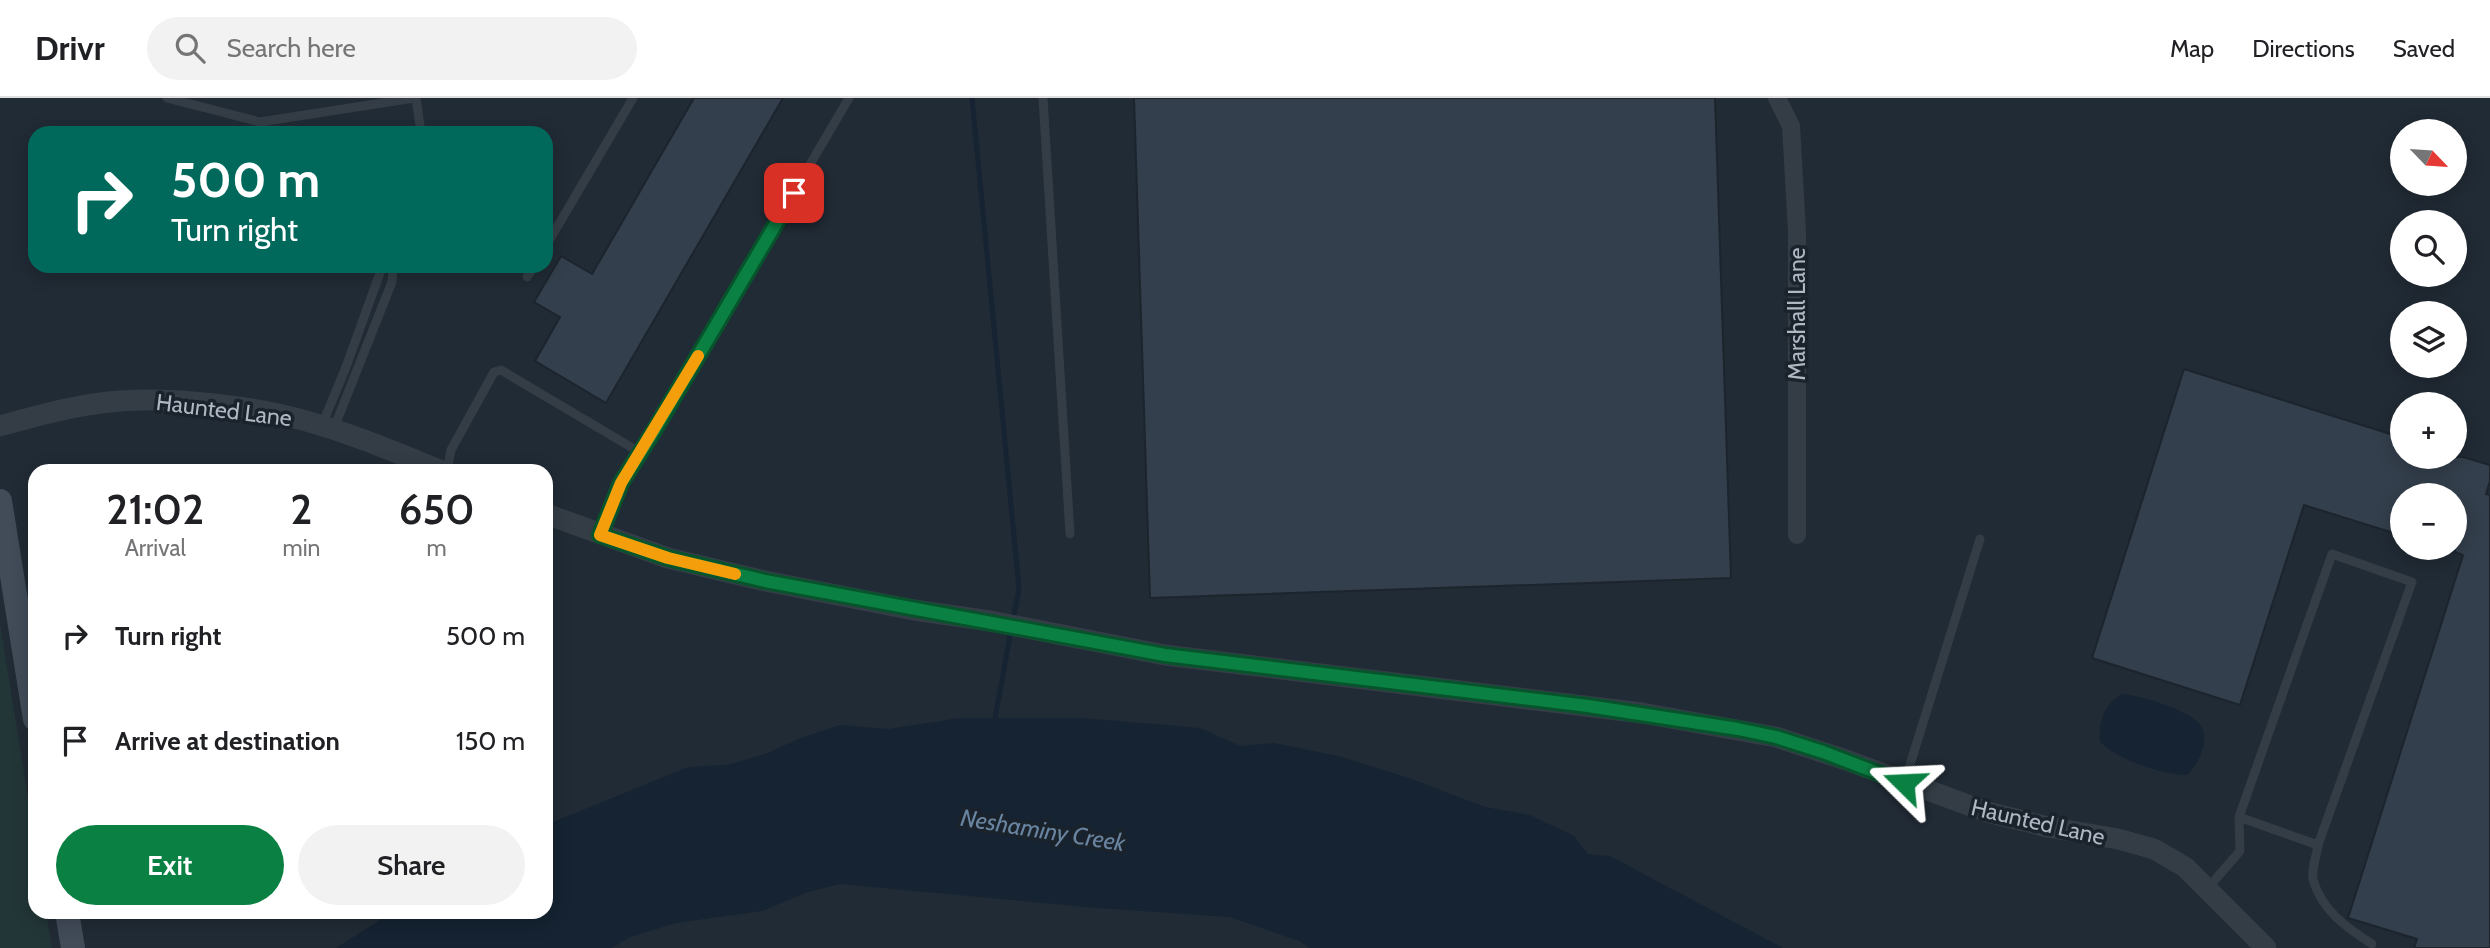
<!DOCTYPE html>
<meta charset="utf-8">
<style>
body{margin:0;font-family:Cabin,sans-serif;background:#f2f2f2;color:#202124;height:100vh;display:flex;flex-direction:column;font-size:26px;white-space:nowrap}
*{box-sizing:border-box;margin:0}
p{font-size:23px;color:#757577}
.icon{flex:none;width:38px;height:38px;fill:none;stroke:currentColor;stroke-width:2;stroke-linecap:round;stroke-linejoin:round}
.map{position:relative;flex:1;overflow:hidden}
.details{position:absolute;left:28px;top:366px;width:525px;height:455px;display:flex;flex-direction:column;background:#fff;border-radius:21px;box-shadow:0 4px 18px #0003}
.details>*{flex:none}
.hud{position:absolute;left:28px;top:28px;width:525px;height:147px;border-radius:21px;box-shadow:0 4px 18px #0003;background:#00695c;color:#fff;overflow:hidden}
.needle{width:46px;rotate:115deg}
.fabs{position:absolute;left:2390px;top:21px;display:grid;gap:14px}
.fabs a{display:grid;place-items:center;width:77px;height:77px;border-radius:50%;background:#fff;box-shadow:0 4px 18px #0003;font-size:35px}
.pin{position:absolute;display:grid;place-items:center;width:60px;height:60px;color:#fff;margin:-30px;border-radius:14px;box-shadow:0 4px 10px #0006}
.me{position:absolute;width:77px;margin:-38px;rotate:291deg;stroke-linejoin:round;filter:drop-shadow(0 0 5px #0008)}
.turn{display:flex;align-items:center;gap:24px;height:147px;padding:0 28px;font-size:32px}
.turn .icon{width:91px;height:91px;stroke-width:2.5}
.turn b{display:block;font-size:49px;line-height:60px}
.eta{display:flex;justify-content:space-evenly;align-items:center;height:119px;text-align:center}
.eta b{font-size:42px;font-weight:600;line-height:49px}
.cta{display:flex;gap:14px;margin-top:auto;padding:14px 28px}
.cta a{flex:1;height:80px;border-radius:42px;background:#0b8043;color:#fff;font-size:28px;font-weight:600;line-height:80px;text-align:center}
.cta a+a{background:#f2f2f2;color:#202124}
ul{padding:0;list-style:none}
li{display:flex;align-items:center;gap:21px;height:105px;padding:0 28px}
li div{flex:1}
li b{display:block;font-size:26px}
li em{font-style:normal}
header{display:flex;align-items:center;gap:42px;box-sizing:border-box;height:98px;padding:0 35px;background:#fff;border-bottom:2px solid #e0e0e0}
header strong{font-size:33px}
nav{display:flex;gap:38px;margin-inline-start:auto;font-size:24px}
.search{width:490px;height:63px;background:#f2f2f2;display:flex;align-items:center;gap:18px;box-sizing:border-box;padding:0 24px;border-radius:38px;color:#757577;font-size:26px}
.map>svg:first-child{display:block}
</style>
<header>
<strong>Drivr</strong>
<div class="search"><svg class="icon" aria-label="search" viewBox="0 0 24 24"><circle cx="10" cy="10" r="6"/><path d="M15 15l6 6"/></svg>Search here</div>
<nav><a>Map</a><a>Directions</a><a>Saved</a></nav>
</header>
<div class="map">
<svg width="2490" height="850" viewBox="0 0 2490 850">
<rect width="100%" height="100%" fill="#212b35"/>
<polygon fill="#233637" points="0,526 35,743 35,814 46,814 52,850 0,850"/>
<g fill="#152332">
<path d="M2121,596c18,1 70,16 80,32 9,16 -3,38 -14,49 -25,0 -70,-16 -87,-33 -1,-21 3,-35 21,-48z"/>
<polygon points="960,620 1082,620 1200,630 1240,648 1274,645 1338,658 1406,679 1485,709 1530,717 1574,738 1588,756 1610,758 1783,850 1310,850 1299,843 1230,819 1097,810 840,786 808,794 762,813 676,825 630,839 612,850 336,850 393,814 546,814 546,727 688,669 727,667 765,656 801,640 840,627 888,631"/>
</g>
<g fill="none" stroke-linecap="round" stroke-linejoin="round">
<g stroke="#152332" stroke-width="5">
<polyline points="972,0 1019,490 1013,523"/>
<polyline points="994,626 1011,532"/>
</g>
</g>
<g fill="#333f4c" stroke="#1c242d" stroke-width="2">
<polygon points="694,0 783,0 606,305 535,263 560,219 534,204 561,158 592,176"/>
<polygon points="1134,0 1715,0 1731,480 1150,500"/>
<polygon points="2184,271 2403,340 2403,359 2463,359 2490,367 2490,383 2486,396 2490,397 2490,850 2414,850 2417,841 2348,820 2463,457 2455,454 2455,397 2403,397 2403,438 2304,407 2240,607 2092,560"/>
</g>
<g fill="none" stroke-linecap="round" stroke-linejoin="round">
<g stroke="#343d46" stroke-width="9">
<polyline points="167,0 260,24 414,0"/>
<polyline points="416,0 421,35"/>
<polyline points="1043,0 1070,436"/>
<polyline points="546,148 633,0"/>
<polyline points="527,179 534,168"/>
<polyline points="322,327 346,269 381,172 387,168"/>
<polyline points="334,330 392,184 393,168"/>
<polyline points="447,373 451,352 494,274 501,272 641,355"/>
<polyline points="600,435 621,385 655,331 849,0"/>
<polyline points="1905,683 1980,441"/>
<path d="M2318,747c-1,10 -7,24 -5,34 8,31 34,49 59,65"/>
<polyline points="2208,790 2240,753 2239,719 2318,747 2412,484 2332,456 2239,719"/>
</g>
<polyline stroke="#343d46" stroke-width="18" points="1777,0 1791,28 1797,134 1797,437"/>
<g stroke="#343d46" stroke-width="21">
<path d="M0,328c40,-11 79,-22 120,-25 53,-4 136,5 186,20 47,13 91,32 136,50"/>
<polyline points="546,416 668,460 765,483 914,512 990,523 1165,557 1642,615 1776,639 1846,662 1987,714 2048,729 2118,741 2154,751 2185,769 2266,850"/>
</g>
<g stroke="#424c59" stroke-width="24">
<polyline points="0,403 35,621"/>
<polyline points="67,814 73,850"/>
</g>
</g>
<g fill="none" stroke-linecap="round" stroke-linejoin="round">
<g stroke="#07532c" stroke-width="18">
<polyline id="route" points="794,95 655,331 621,385 600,437 668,460 765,483 1165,557 1588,608 1738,631 1776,639 1823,654 1904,685"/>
</g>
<use href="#route" stroke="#0b8043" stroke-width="12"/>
<polyline stroke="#f59e0b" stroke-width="12" points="698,258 621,385 600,437 668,460 735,476"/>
</g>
<g text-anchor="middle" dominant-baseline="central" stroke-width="7" stroke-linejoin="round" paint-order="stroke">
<g font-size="23" fill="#aeb8c3" stroke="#1a222b">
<text transform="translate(1797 216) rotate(-90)">Marshall Lane</text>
<text transform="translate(224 312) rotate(7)">Haunted Lane</text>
<text transform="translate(2038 724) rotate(13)">Haunted Lane</text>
</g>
<g font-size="24" font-style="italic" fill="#6984a1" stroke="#1a222b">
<text transform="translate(1043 732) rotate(9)">Neshaminy Creek</text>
</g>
</g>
</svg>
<div class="fabs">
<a><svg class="needle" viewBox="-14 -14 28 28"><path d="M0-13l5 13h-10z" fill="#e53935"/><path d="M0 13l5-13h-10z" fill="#757577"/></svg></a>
<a><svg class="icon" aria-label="search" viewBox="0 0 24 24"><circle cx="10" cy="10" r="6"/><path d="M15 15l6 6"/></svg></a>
<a><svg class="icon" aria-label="layers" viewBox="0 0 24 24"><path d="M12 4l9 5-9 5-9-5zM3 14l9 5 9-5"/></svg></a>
<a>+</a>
<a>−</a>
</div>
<div class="pin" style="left:794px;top:95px;background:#d93025"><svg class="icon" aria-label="arrive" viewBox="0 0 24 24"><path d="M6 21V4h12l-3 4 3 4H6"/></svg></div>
<svg class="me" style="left:1904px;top:685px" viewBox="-20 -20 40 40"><path d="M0-17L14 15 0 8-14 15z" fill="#0b8043" stroke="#fff" stroke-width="4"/></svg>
<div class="hud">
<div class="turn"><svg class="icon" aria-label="right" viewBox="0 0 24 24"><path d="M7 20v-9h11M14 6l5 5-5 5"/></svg><div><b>500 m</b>Turn right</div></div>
</div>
<section class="details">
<div class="eta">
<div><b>21:02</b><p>Arrival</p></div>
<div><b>2</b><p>min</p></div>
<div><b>650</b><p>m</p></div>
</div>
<ul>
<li><svg class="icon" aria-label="right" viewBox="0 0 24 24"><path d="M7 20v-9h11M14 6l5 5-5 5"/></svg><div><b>Turn right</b></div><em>500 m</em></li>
<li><svg class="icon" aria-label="arrive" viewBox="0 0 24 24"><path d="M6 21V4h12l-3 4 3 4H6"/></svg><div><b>Arrive at destination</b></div><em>150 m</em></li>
</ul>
<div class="cta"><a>Exit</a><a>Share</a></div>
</section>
</div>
